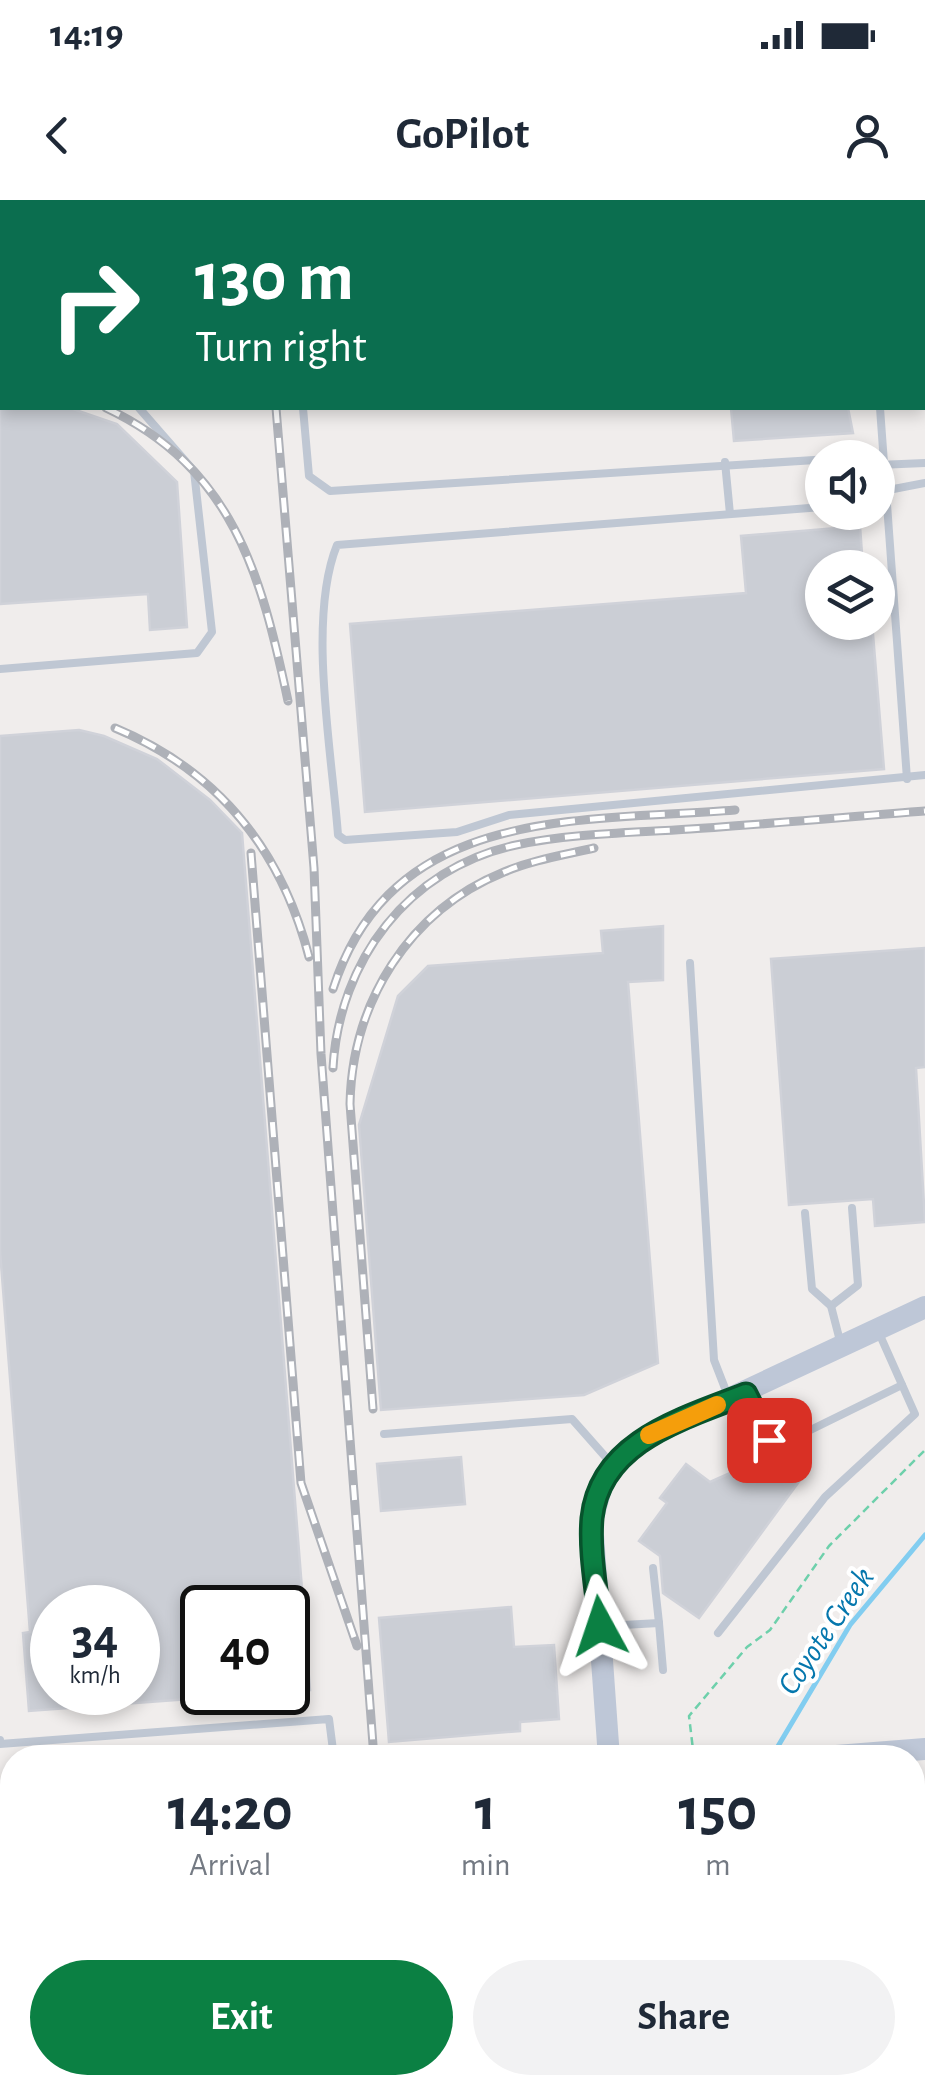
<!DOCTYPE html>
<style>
body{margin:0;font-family:"Alegreya Sans",sans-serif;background:#f2f2f3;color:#1f2937;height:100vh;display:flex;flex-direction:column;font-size:38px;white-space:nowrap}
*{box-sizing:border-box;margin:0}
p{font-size:32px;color:#747a83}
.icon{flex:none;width:55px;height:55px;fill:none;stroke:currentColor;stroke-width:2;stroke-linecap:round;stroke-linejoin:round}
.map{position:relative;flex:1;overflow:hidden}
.details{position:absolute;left:0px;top:1545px;width:925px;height:350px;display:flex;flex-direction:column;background:#fff;border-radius:40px 40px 0 0;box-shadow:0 5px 15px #0003}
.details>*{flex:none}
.hud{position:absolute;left:0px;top:0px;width:925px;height:210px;box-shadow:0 5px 15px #0003;background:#0b6e4f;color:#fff;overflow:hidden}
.fabs{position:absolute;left:805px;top:240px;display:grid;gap:20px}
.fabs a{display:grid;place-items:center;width:90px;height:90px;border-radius:50%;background:#fff;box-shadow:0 5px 15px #0003;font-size:50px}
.speed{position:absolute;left:30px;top:1385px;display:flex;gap:20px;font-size:50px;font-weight:700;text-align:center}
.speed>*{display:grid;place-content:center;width:130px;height:130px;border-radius:50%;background:#fff;box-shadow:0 5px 15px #0003;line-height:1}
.speed small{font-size:25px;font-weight:400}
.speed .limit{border:5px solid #111;border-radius:15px;background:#fff;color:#111}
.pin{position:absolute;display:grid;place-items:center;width:85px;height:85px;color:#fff;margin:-42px;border-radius:20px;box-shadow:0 5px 15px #0006}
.me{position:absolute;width:110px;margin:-55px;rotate:355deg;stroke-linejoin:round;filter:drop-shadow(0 0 8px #0008)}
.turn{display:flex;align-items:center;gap:35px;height:210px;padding:0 30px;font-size:45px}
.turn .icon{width:130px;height:130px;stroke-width:2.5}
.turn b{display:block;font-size:70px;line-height:85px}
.eta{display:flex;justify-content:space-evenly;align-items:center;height:170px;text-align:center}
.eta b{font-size:60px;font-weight:600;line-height:70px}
.primary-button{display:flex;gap:20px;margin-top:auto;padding:20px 30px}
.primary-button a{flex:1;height:115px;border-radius:60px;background:#0b8043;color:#fff;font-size:40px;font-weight:600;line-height:115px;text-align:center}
.primary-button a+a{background:#f2f2f3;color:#1f2937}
.status{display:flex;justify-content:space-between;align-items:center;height:70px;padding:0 50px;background:#fff;direction:ltr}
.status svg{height:28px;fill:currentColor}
header{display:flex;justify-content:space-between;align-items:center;height:130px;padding:0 30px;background:#fff;font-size:45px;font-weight:600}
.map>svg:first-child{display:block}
</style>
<div class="status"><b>14:19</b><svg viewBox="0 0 49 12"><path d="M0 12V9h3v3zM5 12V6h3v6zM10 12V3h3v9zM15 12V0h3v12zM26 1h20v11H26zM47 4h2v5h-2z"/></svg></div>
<header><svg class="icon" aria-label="back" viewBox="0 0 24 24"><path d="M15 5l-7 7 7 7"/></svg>GoPilot<svg class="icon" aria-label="person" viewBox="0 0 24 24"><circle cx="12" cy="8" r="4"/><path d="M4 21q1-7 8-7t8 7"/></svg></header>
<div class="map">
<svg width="925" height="1895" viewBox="0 0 925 1895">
<rect width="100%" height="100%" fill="#f0edec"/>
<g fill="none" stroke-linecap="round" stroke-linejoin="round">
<g stroke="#82cdf0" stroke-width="5">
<polyline points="771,1558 850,1425 925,1335"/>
<polyline points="613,1895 618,1882"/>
</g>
</g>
<g fill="#cbced5" stroke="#d0d2d9" stroke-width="2.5" fill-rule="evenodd">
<polygon points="0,208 70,208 117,224 177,282 187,427 150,430 148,394 0,404"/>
<polygon points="731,208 848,208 853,233 734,241"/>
<polygon points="860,326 863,368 822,368 822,422 872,422 884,569 365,612 350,424 746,393 741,336"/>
<path d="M79,530l25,6 53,23 53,41 32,33 68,857 -22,2v-84h-86v90l-173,13 -6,-78 7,-1 -30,-381v-515zM52,1408h86v91l-1,-7h-85z"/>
<polygon points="663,726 663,780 628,782 658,1163 584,1195 381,1210 359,925 398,796 428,766 603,753 601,731"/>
<polygon points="925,748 925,867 916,868 925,1022 875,1026 873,999 789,1005 771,759"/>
<polygon points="777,1252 806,1272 699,1418 663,1393 660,1356 639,1341 667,1303 660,1298 686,1264 710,1282"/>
<polygon points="461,1257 465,1304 381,1311 377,1264"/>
<polygon points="511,1407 514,1447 554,1445 559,1519 520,1522 520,1531 389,1542 379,1418"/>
</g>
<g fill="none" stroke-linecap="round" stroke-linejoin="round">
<polyline stroke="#6ed0ab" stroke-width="2.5" stroke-dasharray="8 5" stroke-linecap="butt" points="694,1558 689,1516 747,1447 770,1430 829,1346 925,1250"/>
<g stroke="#bfc7d3" stroke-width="8">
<polyline points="5,0 5,2"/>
<polyline points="864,0 864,2"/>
<polyline points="377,2 408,0"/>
<polyline points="0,176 2,176"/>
<polyline points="303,208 309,276 330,291 846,258"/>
<polyline points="880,208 907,579"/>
<polyline points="725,262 730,314"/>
<polyline points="878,265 925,263"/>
<polyline points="878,292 925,283"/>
<path d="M822,307l-485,38c-30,74 -5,208 1,290l7,5 112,-8 52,-17 416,-40"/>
<polyline points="0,469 197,453 212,432 194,271 139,208"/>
<polyline points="690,763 714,1160 728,1196"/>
<polyline points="805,1013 812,1089 831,1106 840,1141"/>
<polyline points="831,1106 858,1085 852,1008"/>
<polyline points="747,1196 766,1237 786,1242 902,1185"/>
<polyline points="384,1234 572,1219 610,1262"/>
<polyline points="653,1368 659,1423"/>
<polyline points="605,1426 659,1423 663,1470"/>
<polyline points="718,1433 825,1297 915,1214 879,1133"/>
<polyline points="0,1540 0,1544 329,1519 334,1558"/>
<polyline points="0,1688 12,1687"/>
<polyline points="120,1882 121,1895"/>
<polyline points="215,1882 216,1895"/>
<polyline points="356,1895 359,1882"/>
<polyline points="520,1895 534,1882"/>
</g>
<g stroke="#bec7d7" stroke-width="22">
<polyline points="609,1558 592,1321 604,1277 621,1256 647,1237 925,1107"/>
<polyline points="811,1558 925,1549"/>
<polyline points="0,1623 12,1622"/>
</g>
<g stroke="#aeb1b8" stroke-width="9">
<g id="rail">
<polyline points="258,0 258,2"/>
<polyline points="0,183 2,183"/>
<path d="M106,208c127,60 155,166 182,293"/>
<polyline points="276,208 314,668 321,854 374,1558"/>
<path d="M115,528c103,43 166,121 194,229"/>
<polyline points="251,653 301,1283 357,1446"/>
<path d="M333,789c59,-184 246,-167 402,-179"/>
<path d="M333,868c6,-107 75,-200 183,-223 56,-12 117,-12 174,-16 78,-5 157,-12 235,-18"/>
<path d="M373,1209l-23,-305c2,-101 58,-193 154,-232 28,-12 60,-17 90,-24"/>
<polyline points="385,1895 388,1882"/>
</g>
</g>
<use href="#rail" stroke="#fff" stroke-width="5" stroke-dasharray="15" stroke-linecap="butt"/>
</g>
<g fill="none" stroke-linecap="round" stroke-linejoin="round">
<g stroke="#07532c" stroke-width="25">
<path id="route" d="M600,1426c-3,-35 -11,-73 -8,-108 8,-77 93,-100 154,-124l23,46"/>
</g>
<use href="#route" stroke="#0b8043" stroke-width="18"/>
<polyline stroke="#f59e0b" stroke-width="18" points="649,1235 717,1205"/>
</g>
<g text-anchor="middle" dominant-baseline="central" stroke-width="8" stroke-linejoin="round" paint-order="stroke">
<g font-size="32" font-style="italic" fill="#0577ad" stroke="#fff">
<text transform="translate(826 1431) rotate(-56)">Coyote Creek</text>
</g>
</g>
</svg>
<div class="fabs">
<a><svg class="icon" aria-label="sound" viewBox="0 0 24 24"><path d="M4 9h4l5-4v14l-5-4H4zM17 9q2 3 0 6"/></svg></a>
<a><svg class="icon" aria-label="layers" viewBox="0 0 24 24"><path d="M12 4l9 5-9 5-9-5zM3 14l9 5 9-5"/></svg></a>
</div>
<div class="speed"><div>34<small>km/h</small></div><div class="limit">40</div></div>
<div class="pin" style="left:769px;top:1240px;background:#d93025"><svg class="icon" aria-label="arrive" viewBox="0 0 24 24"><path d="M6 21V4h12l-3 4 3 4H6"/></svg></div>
<svg class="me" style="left:600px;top:1426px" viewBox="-20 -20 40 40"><path d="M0-17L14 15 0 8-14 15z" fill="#0b8043" stroke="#fff" stroke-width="4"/></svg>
<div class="hud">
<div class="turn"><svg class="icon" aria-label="right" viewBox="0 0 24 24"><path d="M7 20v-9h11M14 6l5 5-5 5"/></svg><div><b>130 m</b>Turn right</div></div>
</div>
<section class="details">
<div class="eta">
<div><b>14:20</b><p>Arrival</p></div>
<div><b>1</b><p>min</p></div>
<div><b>150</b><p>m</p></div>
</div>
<div class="primary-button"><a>Exit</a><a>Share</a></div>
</section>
</div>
